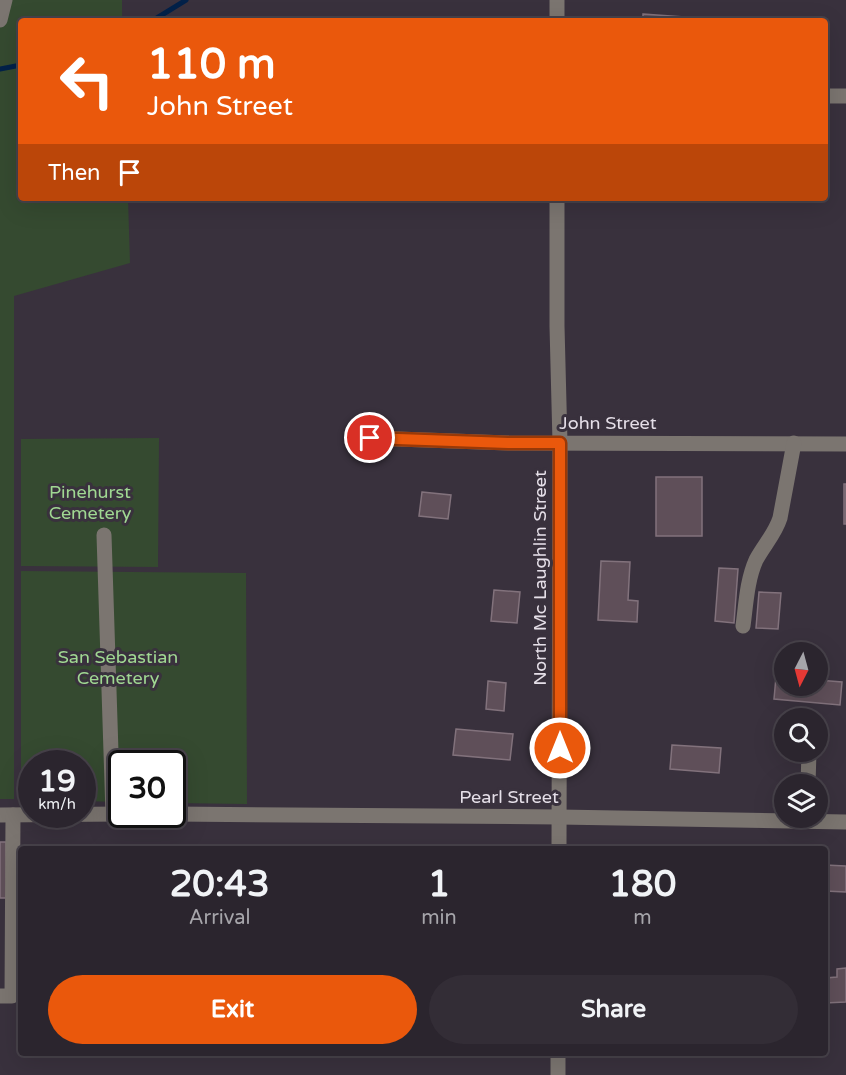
<!DOCTYPE html>
<style>
body{margin:0;font-family:"Varela Round",sans-serif;background:#332d36;color:#f1f3f6;height:100vh;display:flex;flex-direction:column;font-size:22px;white-space:nowrap}
*{box-sizing:border-box;margin:0}
p{font-size:20px;color:#a6a5aa}
.icon{flex:none;width:33px;height:33px;fill:none;stroke:currentColor;stroke-width:2;stroke-linecap:round;stroke-linejoin:round}
.map{position:relative;flex:1;overflow:hidden}
.details{position:absolute;left:18px;top:846px;width:810px;height:210px;display:flex;flex-direction:column;background:#2b252e;border-radius:6px;box-shadow:0 6px 24px #0002,0 0 0 2px #47424a}
.details>*{flex:none}
.guide{position:absolute;left:18px;top:18px;width:810px;height:183px;border-radius:6px;box-shadow:0 6px 24px #0002,0 0 0 2px #47424a;background:#ea580c;color:#fff;overflow:hidden}
.needle{width:39px;rotate:186deg}
.tools{position:absolute;left:774px;top:642px;display:grid;gap:12px}
.tools a{display:grid;place-items:center;width:54px;height:54px;border-radius:50%;background:#2b252e;box-shadow:0 6px 24px #0002,0 0 0 2px #47424a;font-size:30px}
.speed{position:absolute;left:18px;top:750px;display:flex;gap:12px;font-size:30px;font-weight:700;text-align:center}
.speed>*{display:grid;place-content:center;width:78px;height:78px;border-radius:50%;background:#2b252e;box-shadow:0 6px 24px #0002,0 0 0 2px #47424a;line-height:1}
.speed small{font-size:15px;font-weight:400}
.speed .limit{border:3px solid #111;border-radius:9px;background:#fff;color:#111}
.pin{position:absolute;display:grid;place-items:center;width:51px;height:51px;color:#fff;margin:-26px;border:3px solid #fff;border-radius:50%;box-shadow:0 2px 6px #0007}
.me{position:absolute;width:66px;margin:-33px;rotate:0deg;stroke-linejoin:round;filter:drop-shadow(0 0 4px #0008)}
.turn{display:flex;align-items:center;gap:21px;height:126px;padding:0 30px;font-size:27px}
.turn .icon{width:78px;height:78px;stroke-width:2.5}
.turn b{display:block;font-size:42px;line-height:51px}
.then{display:flex;align-items:center;height:57px;padding:0 30px;background:#0003;gap:12px;font-size:22px}
.eta{display:flex;justify-content:space-evenly;align-items:center;height:102px;text-align:center}
.eta b{font-size:36px;font-weight:700;line-height:42px}
.cta{display:flex;gap:12px;margin-top:auto;padding:12px 30px}
.cta a{flex:1;height:69px;border-radius:36px;background:#ea580c;color:#fff;font-size:24px;font-weight:700;line-height:69px;text-align:center}
.cta a+a{background:#332d36;color:#f1f3f6}
.map>svg:first-child{display:block}
</style>
<div class="map">
<svg width="846" height="1075" viewBox="0 0 846 1075">
<rect width="100%" height="100%" fill="#39313d"/>
<g fill="#354a30">
<polygon points="0,0 122,0 122,21 21,21 21,198 128,198 130,263 14,296 14,799 0,799"/>
<polygon points="159,438 158,567 21,566 21,439"/>
<polygon points="21,571 246,573 247,804 173,803 172,764 122,764 121,802 83,801 82,764 32,764 31,800 21,800"/>
</g>
<g fill="none" stroke-linecap="round" stroke-linejoin="round">
<g stroke="#022149" stroke-width="5">
<polyline points="152,21 186,0"/>
<polyline points="0,69 21,65"/>
</g>
</g>
<g fill="#5f4f59" stroke="#82727c" stroke-width="1.5">
<polygon points="643,14 684,17 684,21 643,21"/>
<rect x="656" y="477" width="46" height="59"/>
<rect x="844" y="484" width="2" height="40"/>
<polygon points="422,492 451,495 448,519 419,516"/>
<polygon points="601,561 630,562 628,600 638,601 637,622 598,620"/>
<polygon points="719,568 738,569 734,623 715,621"/>
<polygon points="494,590 520,592 517,623 491,621"/>
<polygon points="759,592 781,593 778,629 756,628"/>
<polygon points="776,677 784,677 784,686 818,686 818,680 842,682 840,705 774,699"/>
<polygon points="488,681 506,683 504,711 486,709"/>
<polygon points="456,729 513,734 510,760 453,755"/>
<polygon points="672,745 721,748 719,773 670,769"/>
<polygon points="0,842 6,842 7,898 0,898"/>
<polygon points="825,865 846,866 846,892 825,891"/>
<polygon points="846,968 846,1002 825,1003 825,978 837,977 837,969"/>
</g>
<g fill="none" stroke-linecap="round" stroke-linejoin="round">
<g stroke="#7b7570" stroke-width="15">
<polyline points="0,20 5,0"/>
<polyline points="557,21 557,0"/>
<polyline points="825,96 846,96"/>
<polyline points="557,198 557,326 560,443 559,849"/>
<polyline points="370,438 508,443 846,444"/>
<polyline points="104,535 113,814"/>
<path d="M743,626c3,-22 4,-46 13,-66 8,-15 19,-26 24,-42l14,-75"/>
<polyline points="808,784 809,752"/>
<polyline points="172,814 559,817 846,822"/>
<polyline points="0,815 122,814"/>
<polyline points="0,996 12,996 13,815"/>
<polyline points="558,1075 558,1053"/>
</g>
</g>
<g fill="none" stroke-linecap="round" stroke-linejoin="round">
<g stroke="#983908" stroke-width="15">
<polyline id="route" points="370,438 508,443 560,443 560,748"/>
</g>
<use href="#route" stroke="#ea580c" stroke-width="10"/>
</g>
<g text-anchor="middle" dominant-baseline="central" stroke-width="6" stroke-linejoin="round" paint-order="stroke">
<g font-size="18" fill="#e5dfe8" stroke="#39313d">
<text x="608" y="423">John Street</text>
<text transform="translate(540 578) rotate(-90)">North Mc Laughlin Street</text>
<text x="509" y="797">Pearl Street</text>
</g>
<g font-size="18" fill="#a0d892" stroke="#39313d">
<text x="90" y="492">Pinehurst<tspan x="90" dy="21">Cemetery</tspan></text>
<text x="118" y="657">San Sebastian<tspan x="118" dy="21">Cemetery</tspan></text>
</g>
</g>
</svg>
<div class="tools">
<a><svg class="needle" viewBox="-14 -14 28 28"><path d="M0-13l5 13h-10z" fill="#e53935"/><path d="M0 13l5-13h-10z" fill="#a6a5aa"/></svg></a>
<a><svg class="icon" aria-label="search" viewBox="0 0 24 24"><circle cx="10" cy="10" r="6"/><path d="M15 15l6 6"/></svg></a>
<a><svg class="icon" aria-label="layers" viewBox="0 0 24 24"><path d="M12 4l9 5-9 5-9-5zM3 14l9 5 9-5"/></svg></a>
</div>
<div class="speed"><div>19<small>km/h</small></div><div class="limit">30</div></div>
<div class="pin" style="left:370px;top:438px;background:#d93025"><svg class="icon" aria-label="arrive" viewBox="0 0 24 24"><path d="M6 21V4h12l-3 4 3 4H6"/></svg></div>
<svg class="me" style="left:560px;top:748px" viewBox="-20 -20 40 40"><circle r="17" fill="#ea580c" stroke="#fff" stroke-width="3"/><path d="M0-11L8 9 0 5-8 9z" fill="#fff"/></svg>
<div class="guide">
<div class="turn"><svg class="icon" aria-label="left" viewBox="0 0 24 24"><path d="M17 20v-9H6M10 6l-5 5 5 5"/></svg><div><b>110 m</b>John Street</div></div>
<div class="then">Then<svg class="icon" aria-label="arrive" viewBox="0 0 24 24"><path d="M6 21V4h12l-3 4 3 4H6"/></svg></div>
</div>
<section class="details">
<div class="eta">
<div><b>20:43</b><p>Arrival</p></div>
<div><b>1</b><p>min</p></div>
<div><b>180</b><p>m</p></div>
</div>
<div class="cta"><a>Exit</a><a>Share</a></div>
</section>
</div>
